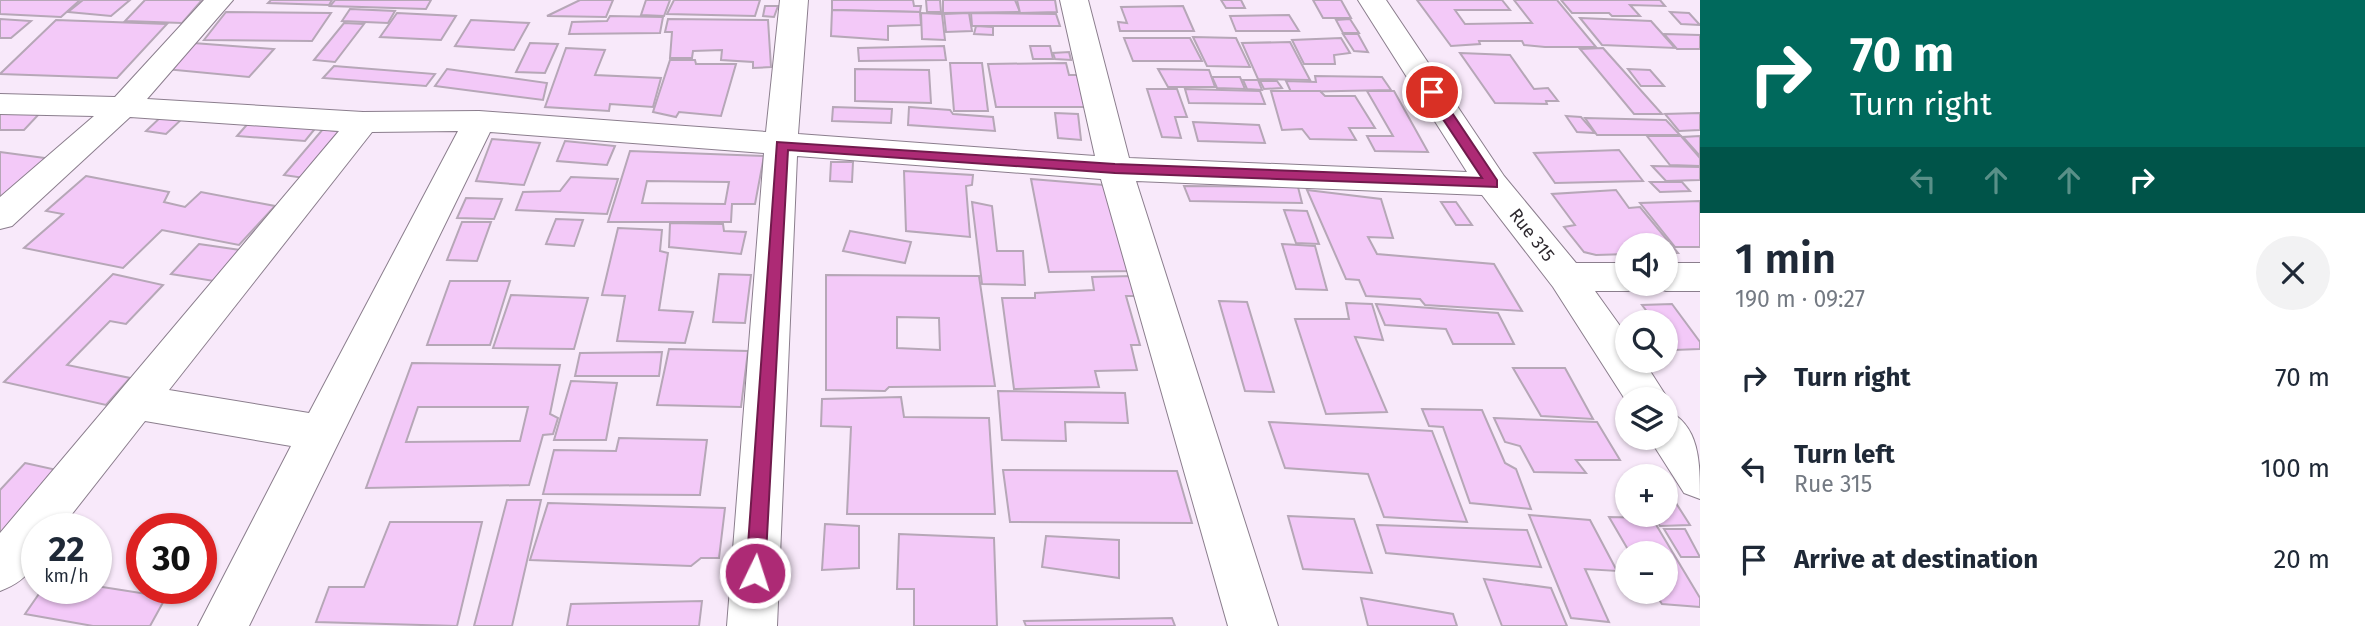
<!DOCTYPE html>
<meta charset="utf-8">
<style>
body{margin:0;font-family:"Fira Sans",sans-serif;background:#f2f2f3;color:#1f2937;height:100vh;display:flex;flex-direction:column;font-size:26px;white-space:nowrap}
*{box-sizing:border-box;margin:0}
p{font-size:23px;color:#747a83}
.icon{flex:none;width:38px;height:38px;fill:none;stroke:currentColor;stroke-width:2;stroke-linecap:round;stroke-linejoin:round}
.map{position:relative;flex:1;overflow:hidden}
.sheet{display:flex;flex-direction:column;background:#fff;width:665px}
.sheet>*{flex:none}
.banner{background:#00695c;color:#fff;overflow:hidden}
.fabs{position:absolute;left:1615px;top:233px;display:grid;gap:14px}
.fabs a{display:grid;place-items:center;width:63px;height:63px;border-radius:50%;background:#fff;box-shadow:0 2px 5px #0004;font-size:35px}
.speed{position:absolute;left:21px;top:513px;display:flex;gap:14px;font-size:35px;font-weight:700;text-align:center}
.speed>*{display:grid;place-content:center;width:91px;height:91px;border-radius:50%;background:#fff;box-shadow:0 2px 5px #0004;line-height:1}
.speed small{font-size:18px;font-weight:400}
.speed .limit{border:10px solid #d22;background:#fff;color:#111}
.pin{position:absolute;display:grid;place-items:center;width:60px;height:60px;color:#fff;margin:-30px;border:4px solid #fff;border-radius:50%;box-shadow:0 2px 7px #0007}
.me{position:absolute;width:77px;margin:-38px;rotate:4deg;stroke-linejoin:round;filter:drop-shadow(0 0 5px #0008)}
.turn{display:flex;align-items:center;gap:24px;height:147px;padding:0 35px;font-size:32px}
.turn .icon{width:91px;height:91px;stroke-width:2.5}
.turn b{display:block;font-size:49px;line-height:60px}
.lanes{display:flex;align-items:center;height:66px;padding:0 35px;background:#0003;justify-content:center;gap:35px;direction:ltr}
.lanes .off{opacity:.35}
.round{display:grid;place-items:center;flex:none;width:74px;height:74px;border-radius:37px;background:#f2f2f3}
.summary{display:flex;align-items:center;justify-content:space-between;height:119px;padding:0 35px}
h1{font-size:42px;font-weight:600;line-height:52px}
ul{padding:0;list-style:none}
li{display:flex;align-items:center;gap:21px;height:91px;padding:0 35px}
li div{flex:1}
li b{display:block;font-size:26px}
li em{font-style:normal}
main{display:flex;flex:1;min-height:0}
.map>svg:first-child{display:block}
</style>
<main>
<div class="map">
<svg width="1700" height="626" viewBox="0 0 1700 626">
<rect width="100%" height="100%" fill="#f8e9fa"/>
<g fill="#f3c9f8" stroke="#b6a7b7" stroke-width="2" fill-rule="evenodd">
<polygon points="0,0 80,0 61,17 0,14"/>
<polygon points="83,0 130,0 111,16 68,12"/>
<polygon points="145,0 202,0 182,23 125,21"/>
<polygon points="271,0 332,0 329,5 268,3"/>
<polygon points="335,0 431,0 426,9 330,6"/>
<polygon points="580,0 613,0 606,17 547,16"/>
<polygon points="646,0 670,0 664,16 641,15"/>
<polygon points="674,0 760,0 755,16 667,14"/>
<polygon points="832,0 913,0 914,6 921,6 920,12 832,10"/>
<polygon points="926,0 940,0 941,12 927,12"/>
<polygon points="943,0 1015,0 1020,12 943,13"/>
<polygon points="1017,0 1055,0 1057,12 1020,13"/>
<polygon points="1221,0 1241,0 1245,8 1226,8"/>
<polygon points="1313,0 1341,0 1351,18 1323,18"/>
<polygon points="1417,0 1502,0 1510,10 1455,10 1465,24 1532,23 1514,0 1557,0 1596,47 1545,47 1524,45 1522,41 1479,41 1480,44 1451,46"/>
<polygon points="1561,0 1660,0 1665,6 1630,5 1640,16 1612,16 1609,13 1572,13"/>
<polygon points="765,6 778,6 774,17 763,16"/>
<polygon points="1183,6 1194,31 1120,31 1118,22 1127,23 1121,7"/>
<polygon points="350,9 395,11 388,23 342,21"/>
<polygon points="832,10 920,12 921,25 888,26 888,40 831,36"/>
<polygon points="226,12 331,13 312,41 204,40"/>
<polygon points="1670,12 1689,13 1700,25 1681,24"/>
<polygon points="397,13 456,16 441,40 380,37"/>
<polygon points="921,13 942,14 945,40 922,39"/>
<polygon points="969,13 972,31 946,32 944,14"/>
<polygon points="971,13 1056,14 1060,26 972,26"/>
<polygon points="1289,15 1299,31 1236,31 1230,16"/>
<polygon points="610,16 663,17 660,33 569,34 572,22 607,21"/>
<polygon points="1580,18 1651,21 1675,48 1602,45"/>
<polygon points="0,19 31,21 11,38 0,38"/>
<polygon points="668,19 768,20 771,67 753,68 753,62 721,60 722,50 693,51 692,58 670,58 672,32 665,32"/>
<polygon points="1350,19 1359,33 1343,33 1336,20"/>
<polygon points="56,20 167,24 117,78 0,74"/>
<polygon points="471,20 529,23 514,50 455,46"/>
<polygon points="344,23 364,24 335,62 314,60"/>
<polygon points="976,26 993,27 993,35 974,34"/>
<polygon points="1343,34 1358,34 1368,52 1354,51"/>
<polygon points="1664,34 1700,35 1700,49 1677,49"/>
<polygon points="1193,37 1236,38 1250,67 1207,66"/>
<polygon points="1124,38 1190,38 1202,61 1133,61"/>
<polygon points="1341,38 1350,53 1334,55 1335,64 1304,64 1292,40"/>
<polygon points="1290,42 1310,80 1258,79 1242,43"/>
<polygon points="193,43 274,49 249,77 165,69"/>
<polygon points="530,43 558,44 545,73 516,72"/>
<polygon points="944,46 946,60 859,61 858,48"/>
<polygon points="1030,46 1050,46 1053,59 1033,59"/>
<polygon points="566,48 605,50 595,75 661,78 653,107 610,104 609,111 545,107"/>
<polygon points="1603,48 1662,114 1634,114 1580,49"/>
<polygon points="1069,52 1071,60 1055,59 1053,53"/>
<polygon points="1460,53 1510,55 1534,89 1548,88 1558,101 1546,101 1547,104 1495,103"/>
<polygon points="670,60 695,60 696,64 736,64 721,116 679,112 676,117 653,112"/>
<polygon points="950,63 982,63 988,111 954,111"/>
<polygon points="1066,63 1069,75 1083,75 1089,107 996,107 988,64"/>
<polygon points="334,66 435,74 426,86 323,78"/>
<polygon points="447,69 547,83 543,100 435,86"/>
<polygon points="855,69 929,70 931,103 855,101"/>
<polygon points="1158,69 1209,70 1215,87 1168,87"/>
<polygon points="1628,69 1650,70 1664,86 1641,86"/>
<polygon points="1315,76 1382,77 1391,90 1291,92 1286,81 1316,82"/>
<polygon points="1212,77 1240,77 1245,89 1217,88"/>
<polygon points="1243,80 1258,80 1262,90 1247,89"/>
<polygon points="1260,81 1277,81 1282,88 1264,89"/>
<polygon points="1147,89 1177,89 1187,117 1175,117 1181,138 1162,137"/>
<polygon points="1185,89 1260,91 1265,104 1189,103"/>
<polygon points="1271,91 1320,91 1325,96 1355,96 1375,128 1349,128 1356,140 1310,139 1302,129 1282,130"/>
<polygon points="1367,91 1394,91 1428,152 1375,151 1367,136 1393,136"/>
<polygon points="833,107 892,109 891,123 832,121"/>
<polygon points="909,107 950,110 953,114 993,117 995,131 908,125"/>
<polygon points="0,112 40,113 24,130 0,130"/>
<polygon points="1055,113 1078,114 1081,140 1058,138"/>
<polygon points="1700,113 1700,130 1679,131 1665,114"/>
<polygon points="164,114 184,117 166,134 146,131"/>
<polygon points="1566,116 1581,117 1595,133 1577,132"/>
<polygon points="1585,118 1666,120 1680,135 1597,135"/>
<polygon points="251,120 318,125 305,141 237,136"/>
<polygon points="1193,122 1259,125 1265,143 1198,141"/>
<polygon points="323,129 342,132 304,178 284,175"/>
<polygon points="1647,136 1681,136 1700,158 1700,166 1670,165"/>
<polygon points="1700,136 1700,156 1683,137"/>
<polygon points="492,139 540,143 524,185 476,181"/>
<polygon points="565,141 615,146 607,165 557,161"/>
<polygon points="1619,150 1643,181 1555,183 1534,153"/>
<path d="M630,151l134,5 -9,48h-23l-1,18h-123zM647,181l82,1 -4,22 -83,-1z"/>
<polygon points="0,152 52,159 0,205"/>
<polygon points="831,162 853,162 852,182 830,181"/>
<polygon points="1652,166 1700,167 1700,180 1666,181"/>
<polygon points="904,171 973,175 972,185 966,186 970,237 906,231"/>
<polygon points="86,176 169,192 164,202 185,207 201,192 275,206 239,245 162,230 123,268 24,248 63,214 46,211"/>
<polygon points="571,177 618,179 607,214 516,210 523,192 560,191"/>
<polygon points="1031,179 1116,186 1136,271 1049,272"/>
<polygon points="1650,182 1682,182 1690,191 1660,192"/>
<polygon points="1184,186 1298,187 1302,203 1190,201"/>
<polygon points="1307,190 1381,199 1393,238 1368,237 1377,254 1494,264 1522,311 1425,305 1420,299 1366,296 1359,280 1346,279"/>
<polygon points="1616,190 1629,208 1640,207 1678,253 1666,253 1666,245 1628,245 1628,254 1596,255 1584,252 1564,227 1575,225 1552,194"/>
<polygon points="466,198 502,199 494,219 457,218"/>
<polygon points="1700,201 1700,247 1675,247 1640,203"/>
<polygon points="972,202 992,206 997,251 1023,251 1025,285 982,284"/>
<polygon points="1441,202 1456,202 1472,225 1456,225"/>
<polygon points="1284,210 1307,211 1319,244 1296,243"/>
<polygon points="556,219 583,220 574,246 546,244"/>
<polygon points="462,222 491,222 477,261 447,260"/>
<polygon points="670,223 723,224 724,231 746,232 741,254 669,247"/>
<polygon points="618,228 662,230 660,251 668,253 659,310 693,312 685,343 617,341 625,296 602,295"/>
<polygon points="850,231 911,242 905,263 843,251"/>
<polygon points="199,244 247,251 220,282 171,274"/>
<polygon points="1282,244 1315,246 1327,290 1296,289"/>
<polygon points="113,274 163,285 126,324 110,321 67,365 130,378 106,405 4,382"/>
<polygon points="719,274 751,275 745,323 713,322"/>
<path d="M826,275l153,1 16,110 -106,1 -4,4 -59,-1zM897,317l42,1 1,32 -43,-2z"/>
<polygon points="1133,276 1139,296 1126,296 1140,345 1131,345 1137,370 1095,371 1099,387 1014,389 1002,298 1035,298 1035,293 1094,290 1092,277"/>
<polygon points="450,281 510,281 490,345 427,345"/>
<polygon points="511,295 588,298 574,349 493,348"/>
<polygon points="1219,301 1247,302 1274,392 1245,391"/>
<polygon points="1346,303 1372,304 1383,340 1355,337 1387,412 1326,414 1295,319 1349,319"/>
<polygon points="1376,304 1498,313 1514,344 1453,344 1446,329 1385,325"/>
<polygon points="1672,304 1700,342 1700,349 1674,350 1666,338 1666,322 1655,322 1642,305"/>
<polygon points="669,349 748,351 741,407 657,405"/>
<polygon points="662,352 659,376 575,376 580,353"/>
<path d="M412,363l148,2 -10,49 8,4 -5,16 -10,1 -14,50 -163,3zM418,407h110l-8,34 -114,1z"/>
<polygon points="1513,368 1565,368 1593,419 1541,416"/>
<polygon points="571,381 617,383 606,440 554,440"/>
<polygon points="998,391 1125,393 1128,423 1065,422 1066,441 1002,440"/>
<polygon points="901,397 904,417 989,418 995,514 847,514 851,427 821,426 822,399"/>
<polygon points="1422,409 1482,410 1505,463 1516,469 1531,509 1470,503 1443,427 1429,426"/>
<polygon points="1494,418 1597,422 1620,460 1576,460 1586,473 1534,472 1520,446 1505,442"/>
<polygon points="1269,422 1432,431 1467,522 1384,517 1368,474 1285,468"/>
<polygon points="619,438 707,440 700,495 543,494 554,450 616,451"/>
<polygon points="25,463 66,472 0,535 0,490"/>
<polygon points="1003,470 1177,471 1192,523 1010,522"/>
<polygon points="1666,489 1667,489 1690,525 1660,526 1652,514 1666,514"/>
<polygon points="507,500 541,500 512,626 474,626"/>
<polygon points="548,503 725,508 719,558 701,558 691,566 530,560"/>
<polygon points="1529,515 1590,520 1617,571 1585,569 1609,622 1571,618"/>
<polygon points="1288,516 1354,519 1372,573 1303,569"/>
<polygon points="1609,517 1652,518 1700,598 1700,607 1662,604 1654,592 1666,592 1666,553 1630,553"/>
<polygon points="390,522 482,522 457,626 316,622 329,587 364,587"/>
<polygon points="825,524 859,526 859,568 822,570"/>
<polygon points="1377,525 1527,530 1541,567 1386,553"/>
<polygon points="1664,529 1685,529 1700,557 1681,557"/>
<polygon points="899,534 994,538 997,626 914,626 914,589 897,589"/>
<polygon points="1046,536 1119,540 1119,578 1042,567"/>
<polygon points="1484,579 1551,588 1567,626 1502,626"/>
<polygon points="96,586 166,597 150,626 93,626 25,614 43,588 96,588"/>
<polygon points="1361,598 1453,614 1457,626 1368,626"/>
<polygon points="702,601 699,626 567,626 571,604"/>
<polygon points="1172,618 1175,626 1026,626 1024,621"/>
</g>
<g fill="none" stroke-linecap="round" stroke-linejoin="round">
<g stroke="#8b7e8d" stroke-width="2">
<g id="street">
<path d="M204,0h29l-86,99 216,13 116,-1 287,21 14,-132h28l-10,134 297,22 -35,-156h28l41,158 338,14 -109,-172h28l118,176 72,87h52v21h15l-2,3 -13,4h-33l33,46v23h15l25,39 -2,3v-3h-38v5l-75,-117 -71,-92 -346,-14 142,445h-50l-127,-447 -304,-23 -20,470h-50l37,-473 -274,-21 -241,494h-51l93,-180 -146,-25 -84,107h-24c0,34 -3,50 -37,63v-58l339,-402 -209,-14 -118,109 -12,3v-32l94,-81 -94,-2v-20l115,3zM458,131l-149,282 -140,-23 203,-258z"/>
<polygon points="1666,263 1700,263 1700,291 1666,291 1653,287 1651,284 1666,284"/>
<path d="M1666,410c34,15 34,52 34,89l-16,-6 -35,-55h17z"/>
</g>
</g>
<use href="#street" fill="#fff" fill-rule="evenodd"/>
</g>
<polygon fill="#ad2a75" stroke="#701b4c" stroke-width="2" points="1432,88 1436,89 1497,180 1497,187 1115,173 788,150 765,573 762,579 755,582 749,579 746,573 777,142 1115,164 1482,178 1425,92"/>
<g text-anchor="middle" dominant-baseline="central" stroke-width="7" stroke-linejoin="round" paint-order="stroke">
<g font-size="18" fill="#2e292f" stroke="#fff">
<text transform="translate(1532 235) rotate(52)">Rue 315</text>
</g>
</g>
</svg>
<div class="fabs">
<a><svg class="icon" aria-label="sound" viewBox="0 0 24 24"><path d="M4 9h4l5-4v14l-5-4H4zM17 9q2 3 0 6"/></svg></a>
<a><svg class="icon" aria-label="search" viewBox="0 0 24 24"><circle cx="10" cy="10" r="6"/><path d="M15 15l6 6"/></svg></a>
<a><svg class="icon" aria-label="layers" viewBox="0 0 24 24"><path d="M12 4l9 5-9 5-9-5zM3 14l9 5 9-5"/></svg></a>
<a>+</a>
<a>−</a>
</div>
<div class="speed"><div>22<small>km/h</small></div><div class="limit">30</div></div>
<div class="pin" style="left:1432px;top:92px;background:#d93025"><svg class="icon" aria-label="arrive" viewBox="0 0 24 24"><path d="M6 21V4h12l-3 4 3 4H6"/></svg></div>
<svg class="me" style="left:755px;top:573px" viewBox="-20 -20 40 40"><circle r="17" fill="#ad2a75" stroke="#fff" stroke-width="3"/><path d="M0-11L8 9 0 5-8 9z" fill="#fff"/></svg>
</div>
<section class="sheet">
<div class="banner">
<div class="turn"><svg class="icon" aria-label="right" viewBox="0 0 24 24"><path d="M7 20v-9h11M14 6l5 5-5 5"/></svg><div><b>70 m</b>Turn right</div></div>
<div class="lanes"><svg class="icon off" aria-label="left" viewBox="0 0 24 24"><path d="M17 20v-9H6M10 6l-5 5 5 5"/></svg><svg class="icon off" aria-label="ahead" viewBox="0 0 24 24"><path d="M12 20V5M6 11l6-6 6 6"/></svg><svg class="icon off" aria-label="ahead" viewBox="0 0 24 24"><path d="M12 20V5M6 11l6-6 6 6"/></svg><svg class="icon" aria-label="right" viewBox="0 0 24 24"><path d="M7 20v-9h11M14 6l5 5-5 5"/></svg></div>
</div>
<div class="summary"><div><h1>1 min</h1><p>190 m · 09:27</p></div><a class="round"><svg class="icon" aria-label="close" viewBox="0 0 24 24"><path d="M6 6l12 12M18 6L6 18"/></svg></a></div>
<ul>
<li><svg class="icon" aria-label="right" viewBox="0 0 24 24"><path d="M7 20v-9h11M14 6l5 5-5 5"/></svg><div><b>Turn right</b></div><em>70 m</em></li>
<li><svg class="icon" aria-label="left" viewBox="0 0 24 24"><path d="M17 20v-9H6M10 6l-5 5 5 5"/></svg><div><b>Turn left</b><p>Rue 315</p></div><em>100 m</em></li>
<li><svg class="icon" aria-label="arrive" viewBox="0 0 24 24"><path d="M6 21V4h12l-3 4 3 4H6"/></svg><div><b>Arrive at destination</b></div><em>20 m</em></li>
</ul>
</section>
</main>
